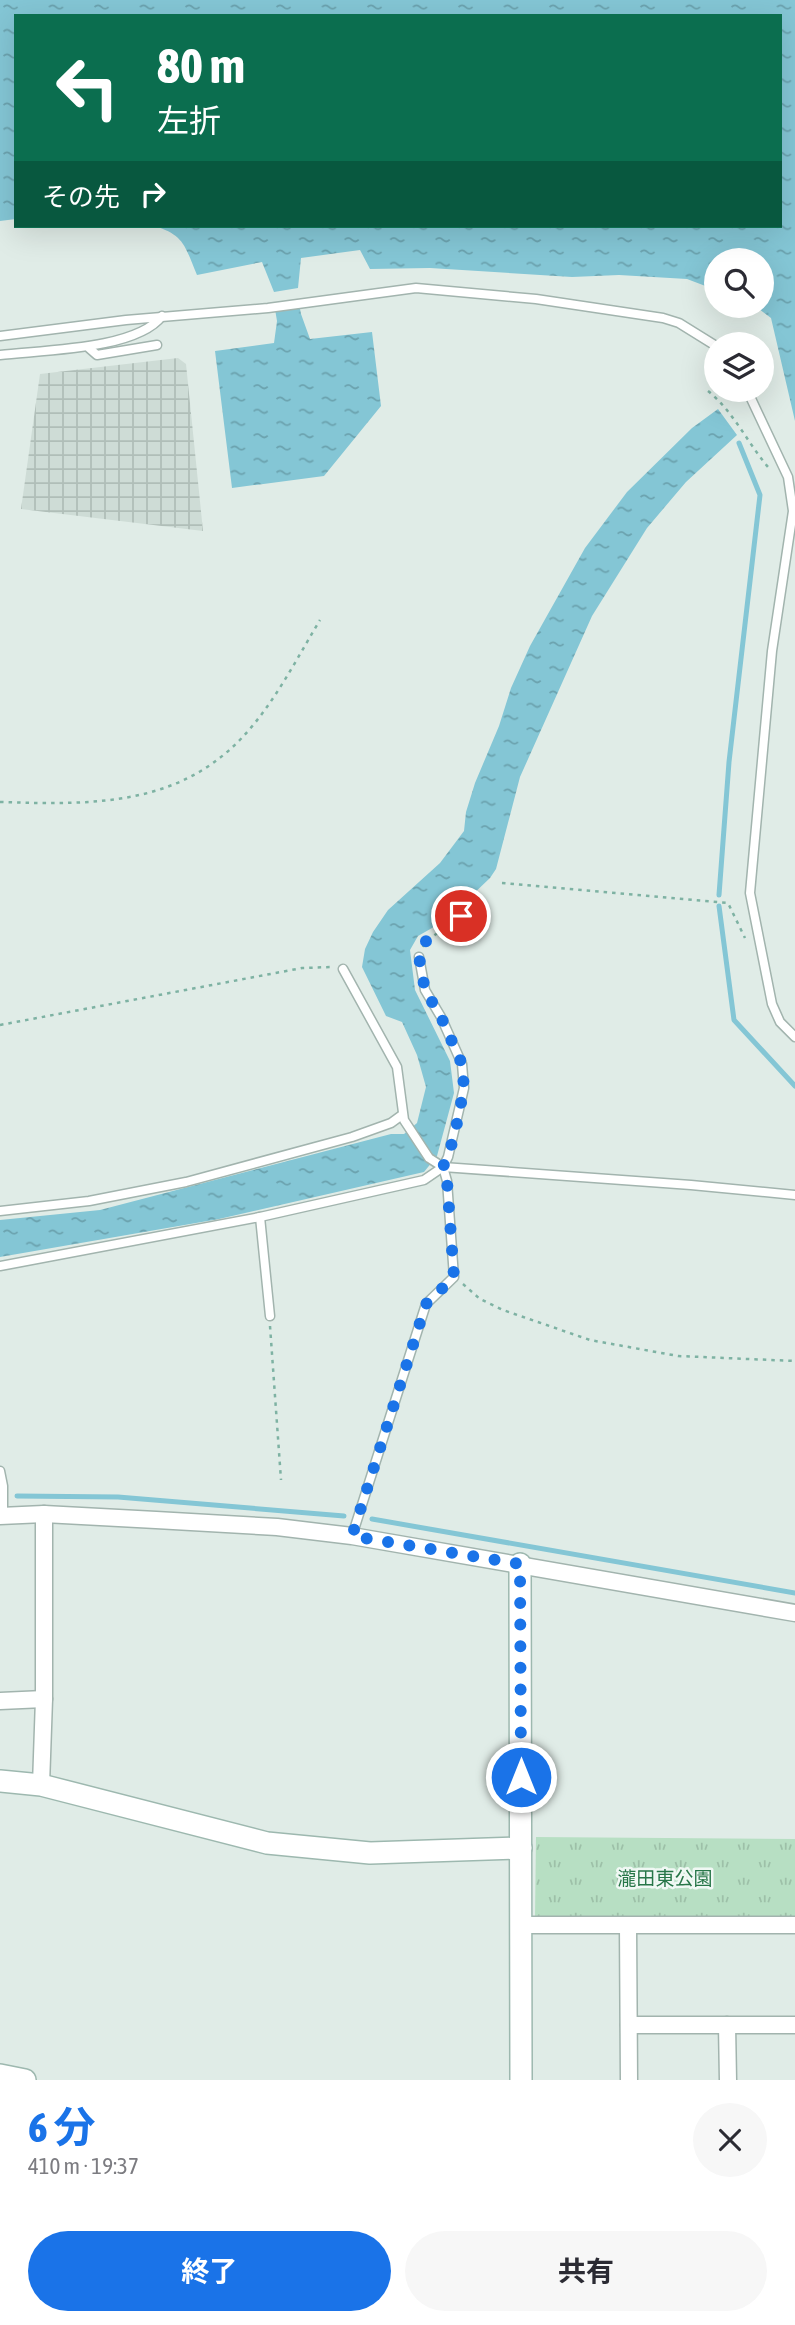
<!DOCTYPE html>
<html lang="ja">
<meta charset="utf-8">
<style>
body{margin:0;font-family:"Asap Condensed","Noto Sans JP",sans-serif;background:#f7f7f7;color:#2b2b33;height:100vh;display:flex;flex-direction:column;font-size:26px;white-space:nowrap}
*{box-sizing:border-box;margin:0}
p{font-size:23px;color:#7c7c81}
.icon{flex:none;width:38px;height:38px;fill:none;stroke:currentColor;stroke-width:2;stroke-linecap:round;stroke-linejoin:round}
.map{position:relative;height:2080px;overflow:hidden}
.drawer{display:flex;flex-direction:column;background:#fff;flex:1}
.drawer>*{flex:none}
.banner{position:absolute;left:14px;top:14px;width:768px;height:214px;border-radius:0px;box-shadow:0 7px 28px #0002;background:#0b6e4f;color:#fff;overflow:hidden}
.tools{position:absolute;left:704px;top:248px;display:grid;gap:14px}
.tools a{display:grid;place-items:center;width:70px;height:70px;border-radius:50%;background:#fff;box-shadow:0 7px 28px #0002;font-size:35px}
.pin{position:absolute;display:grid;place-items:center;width:60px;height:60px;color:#fff;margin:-30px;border:4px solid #fff;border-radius:50%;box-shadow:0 2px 7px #0007}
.me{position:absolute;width:77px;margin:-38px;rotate:0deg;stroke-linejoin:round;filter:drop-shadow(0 0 5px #0008)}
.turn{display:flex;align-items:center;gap:24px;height:147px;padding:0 28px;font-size:32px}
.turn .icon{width:91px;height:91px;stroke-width:2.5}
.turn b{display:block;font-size:49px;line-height:60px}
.then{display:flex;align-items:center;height:66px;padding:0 28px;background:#0003;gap:14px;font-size:26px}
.round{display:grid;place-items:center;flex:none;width:74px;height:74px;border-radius:37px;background:#f7f7f7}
.headline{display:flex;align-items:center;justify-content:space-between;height:119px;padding:0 28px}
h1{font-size:42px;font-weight:700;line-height:52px;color:#1a73e8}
.button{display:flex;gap:14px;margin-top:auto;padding:14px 28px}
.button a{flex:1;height:80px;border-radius:42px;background:#1a73e8;color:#fff;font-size:28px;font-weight:700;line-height:80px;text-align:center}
.button a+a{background:#f7f7f7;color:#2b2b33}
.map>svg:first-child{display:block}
</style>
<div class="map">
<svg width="795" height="2080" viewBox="0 0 795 2080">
<defs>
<pattern id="industrial-grid" width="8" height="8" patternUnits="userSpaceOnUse" patternTransform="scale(1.75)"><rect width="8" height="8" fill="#cedcd6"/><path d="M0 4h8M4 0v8" fill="none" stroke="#b0beb8"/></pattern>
<pattern id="park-tufts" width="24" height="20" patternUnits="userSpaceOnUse" patternTransform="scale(1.75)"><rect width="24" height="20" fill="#b7dfc3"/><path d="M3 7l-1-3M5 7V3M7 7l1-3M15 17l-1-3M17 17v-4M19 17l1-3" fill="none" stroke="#9dc0a8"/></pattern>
<pattern id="water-ripples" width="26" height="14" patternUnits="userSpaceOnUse" patternTransform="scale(1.75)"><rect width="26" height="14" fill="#84c6d5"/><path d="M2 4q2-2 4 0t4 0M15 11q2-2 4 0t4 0" fill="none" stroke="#6ba2ae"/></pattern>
</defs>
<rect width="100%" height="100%" fill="#e0ece7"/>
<polygon fill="url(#industrial-grid)" points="178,358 186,364 203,531 21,509 40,374"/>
<polygon fill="url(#park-tufts)" points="536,1837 795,1839 795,1917 535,1918"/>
<g fill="url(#water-ripples)">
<path d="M0,0h795v421l-24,-103 -16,-12h6v-45h-45v29l-29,-11 -68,-4 -47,2 -142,-9 -60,1 -10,-19 -59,8 -3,30 -24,4 -12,-30 -65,13c-12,-28 -12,-40 -43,-49h626v-210h-764v203l-16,2z"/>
<polygon points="298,299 301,314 310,339 372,332 381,406 324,476 232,488 215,351 274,343 277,321 274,303"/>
<polygon points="718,409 737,435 686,482 647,528 592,616 520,777 496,869 490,878 446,920 418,936 410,950 415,990 450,1061 454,1093 437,1156 424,1172 219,1219 0,1257 0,1220 100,1210 391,1134 404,1134 417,1123 426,1087 417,1055 402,1022 386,1016 362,967 365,949 373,932 388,910 440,863 464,831 466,812 475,783 499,726 511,688 530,646 585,548 627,492 692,428"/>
</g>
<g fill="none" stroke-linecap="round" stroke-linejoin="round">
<g stroke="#84c6d5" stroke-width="5">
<polyline points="719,895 729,762 760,495 739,443"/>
<polyline points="719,906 734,1020 795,1086"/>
<polyline points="17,1496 118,1497 344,1516"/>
<polyline points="372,1519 795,1593"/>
</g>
<g stroke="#a2b4ae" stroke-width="11">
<g id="lane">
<polyline points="0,336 126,320 268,308 416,288 536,299 663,318 679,323 716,346"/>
<polyline points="89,348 97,355 157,345"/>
<path d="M0,355c41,-5 136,-5 162,-39"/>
<polyline points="747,390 788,477 793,511 772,651 750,893 772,1004 780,1022 795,1037"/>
<polyline points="343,969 397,1067 404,1120 429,1158 443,1167 691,1185 795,1195"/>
<polyline points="0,1211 89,1201 186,1182 352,1137 391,1123 402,1115"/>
<polyline points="260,1217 270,1316"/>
<polyline points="0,1266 260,1217 424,1180 443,1167 448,1157 464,1088 462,1064 441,1017 425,990 419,957"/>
<polyline points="0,1471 3,1486 3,1516"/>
<polyline points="352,1536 426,1304 454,1277 447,1181 443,1167"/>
</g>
</g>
<g stroke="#a2b4ae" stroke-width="19">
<g id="street">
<polyline points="0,1516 44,1514 156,1520 277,1527 352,1536 795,1613"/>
<polyline points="0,1701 44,1699"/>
<polyline points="41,1785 44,1699 44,1514"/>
<polyline points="521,1925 795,1925"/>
<polyline points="628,1926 629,2080"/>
<polyline points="629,2025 795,2025"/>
<polyline points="727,2025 728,2080"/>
</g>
</g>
<g stroke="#9db8af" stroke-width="24">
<g id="secondary">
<polyline points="520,1564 521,2080"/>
<polyline points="0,1781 41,1785 267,1843 370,1853 521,1848"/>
<polyline points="0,2075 25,2080"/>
</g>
</g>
<g stroke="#7eb2a3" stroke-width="2.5" stroke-dasharray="3.5 5" stroke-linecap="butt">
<path d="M708,391c25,20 39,51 60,76"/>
<path d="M0,802c97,3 187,5 254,-78 26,-32 45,-69 66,-104"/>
<polyline points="502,883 728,903 745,938"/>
<polyline points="423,947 425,942 461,916"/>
<polyline points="0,1025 302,968 332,967"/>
<polyline points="463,1284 480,1299 503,1310 590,1340 678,1356 795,1361"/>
<polyline points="270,1326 281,1480"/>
</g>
<use href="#lane" stroke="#fff" stroke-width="8"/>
<use href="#street" stroke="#fff" stroke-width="16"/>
<use href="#secondary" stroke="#fff" stroke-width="21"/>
</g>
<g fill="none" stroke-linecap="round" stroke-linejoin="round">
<polyline stroke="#1a73e8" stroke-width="12" stroke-dasharray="0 21.6" points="461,916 425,942 419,957 425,990 441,1017 462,1064 464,1088 454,1138 443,1167 447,1181 454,1277 426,1304 352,1536 520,1564 521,1777"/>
</g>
<g text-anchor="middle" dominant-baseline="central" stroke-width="5" stroke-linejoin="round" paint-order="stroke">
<g font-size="19" fill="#277648" stroke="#f0f8f4">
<text x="665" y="1878">瀧田東公園</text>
</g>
</g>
</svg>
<div class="tools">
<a><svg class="icon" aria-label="search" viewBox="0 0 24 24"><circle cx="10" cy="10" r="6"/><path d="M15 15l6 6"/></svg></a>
<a><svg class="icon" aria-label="layers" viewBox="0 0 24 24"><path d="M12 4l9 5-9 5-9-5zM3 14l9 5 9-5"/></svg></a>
</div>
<div class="pin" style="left:461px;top:916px;background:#d93025"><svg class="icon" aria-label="arrive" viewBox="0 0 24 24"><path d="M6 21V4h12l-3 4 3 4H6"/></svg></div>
<svg class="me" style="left:521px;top:1777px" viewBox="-20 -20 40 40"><circle r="17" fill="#1a73e8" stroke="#fff" stroke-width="3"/><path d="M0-11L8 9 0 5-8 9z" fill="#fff"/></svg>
<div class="banner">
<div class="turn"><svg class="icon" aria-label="left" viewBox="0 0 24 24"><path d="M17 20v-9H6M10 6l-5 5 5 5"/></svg><div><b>80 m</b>左折</div></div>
<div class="then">その先<svg class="icon" aria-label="right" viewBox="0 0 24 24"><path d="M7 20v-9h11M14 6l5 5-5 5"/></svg></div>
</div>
</div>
<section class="drawer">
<div class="headline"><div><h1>6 分</h1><p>410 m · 19:37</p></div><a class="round"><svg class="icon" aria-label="close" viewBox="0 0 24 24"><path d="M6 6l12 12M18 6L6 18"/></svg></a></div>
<div class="button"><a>終了</a><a>共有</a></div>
</section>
